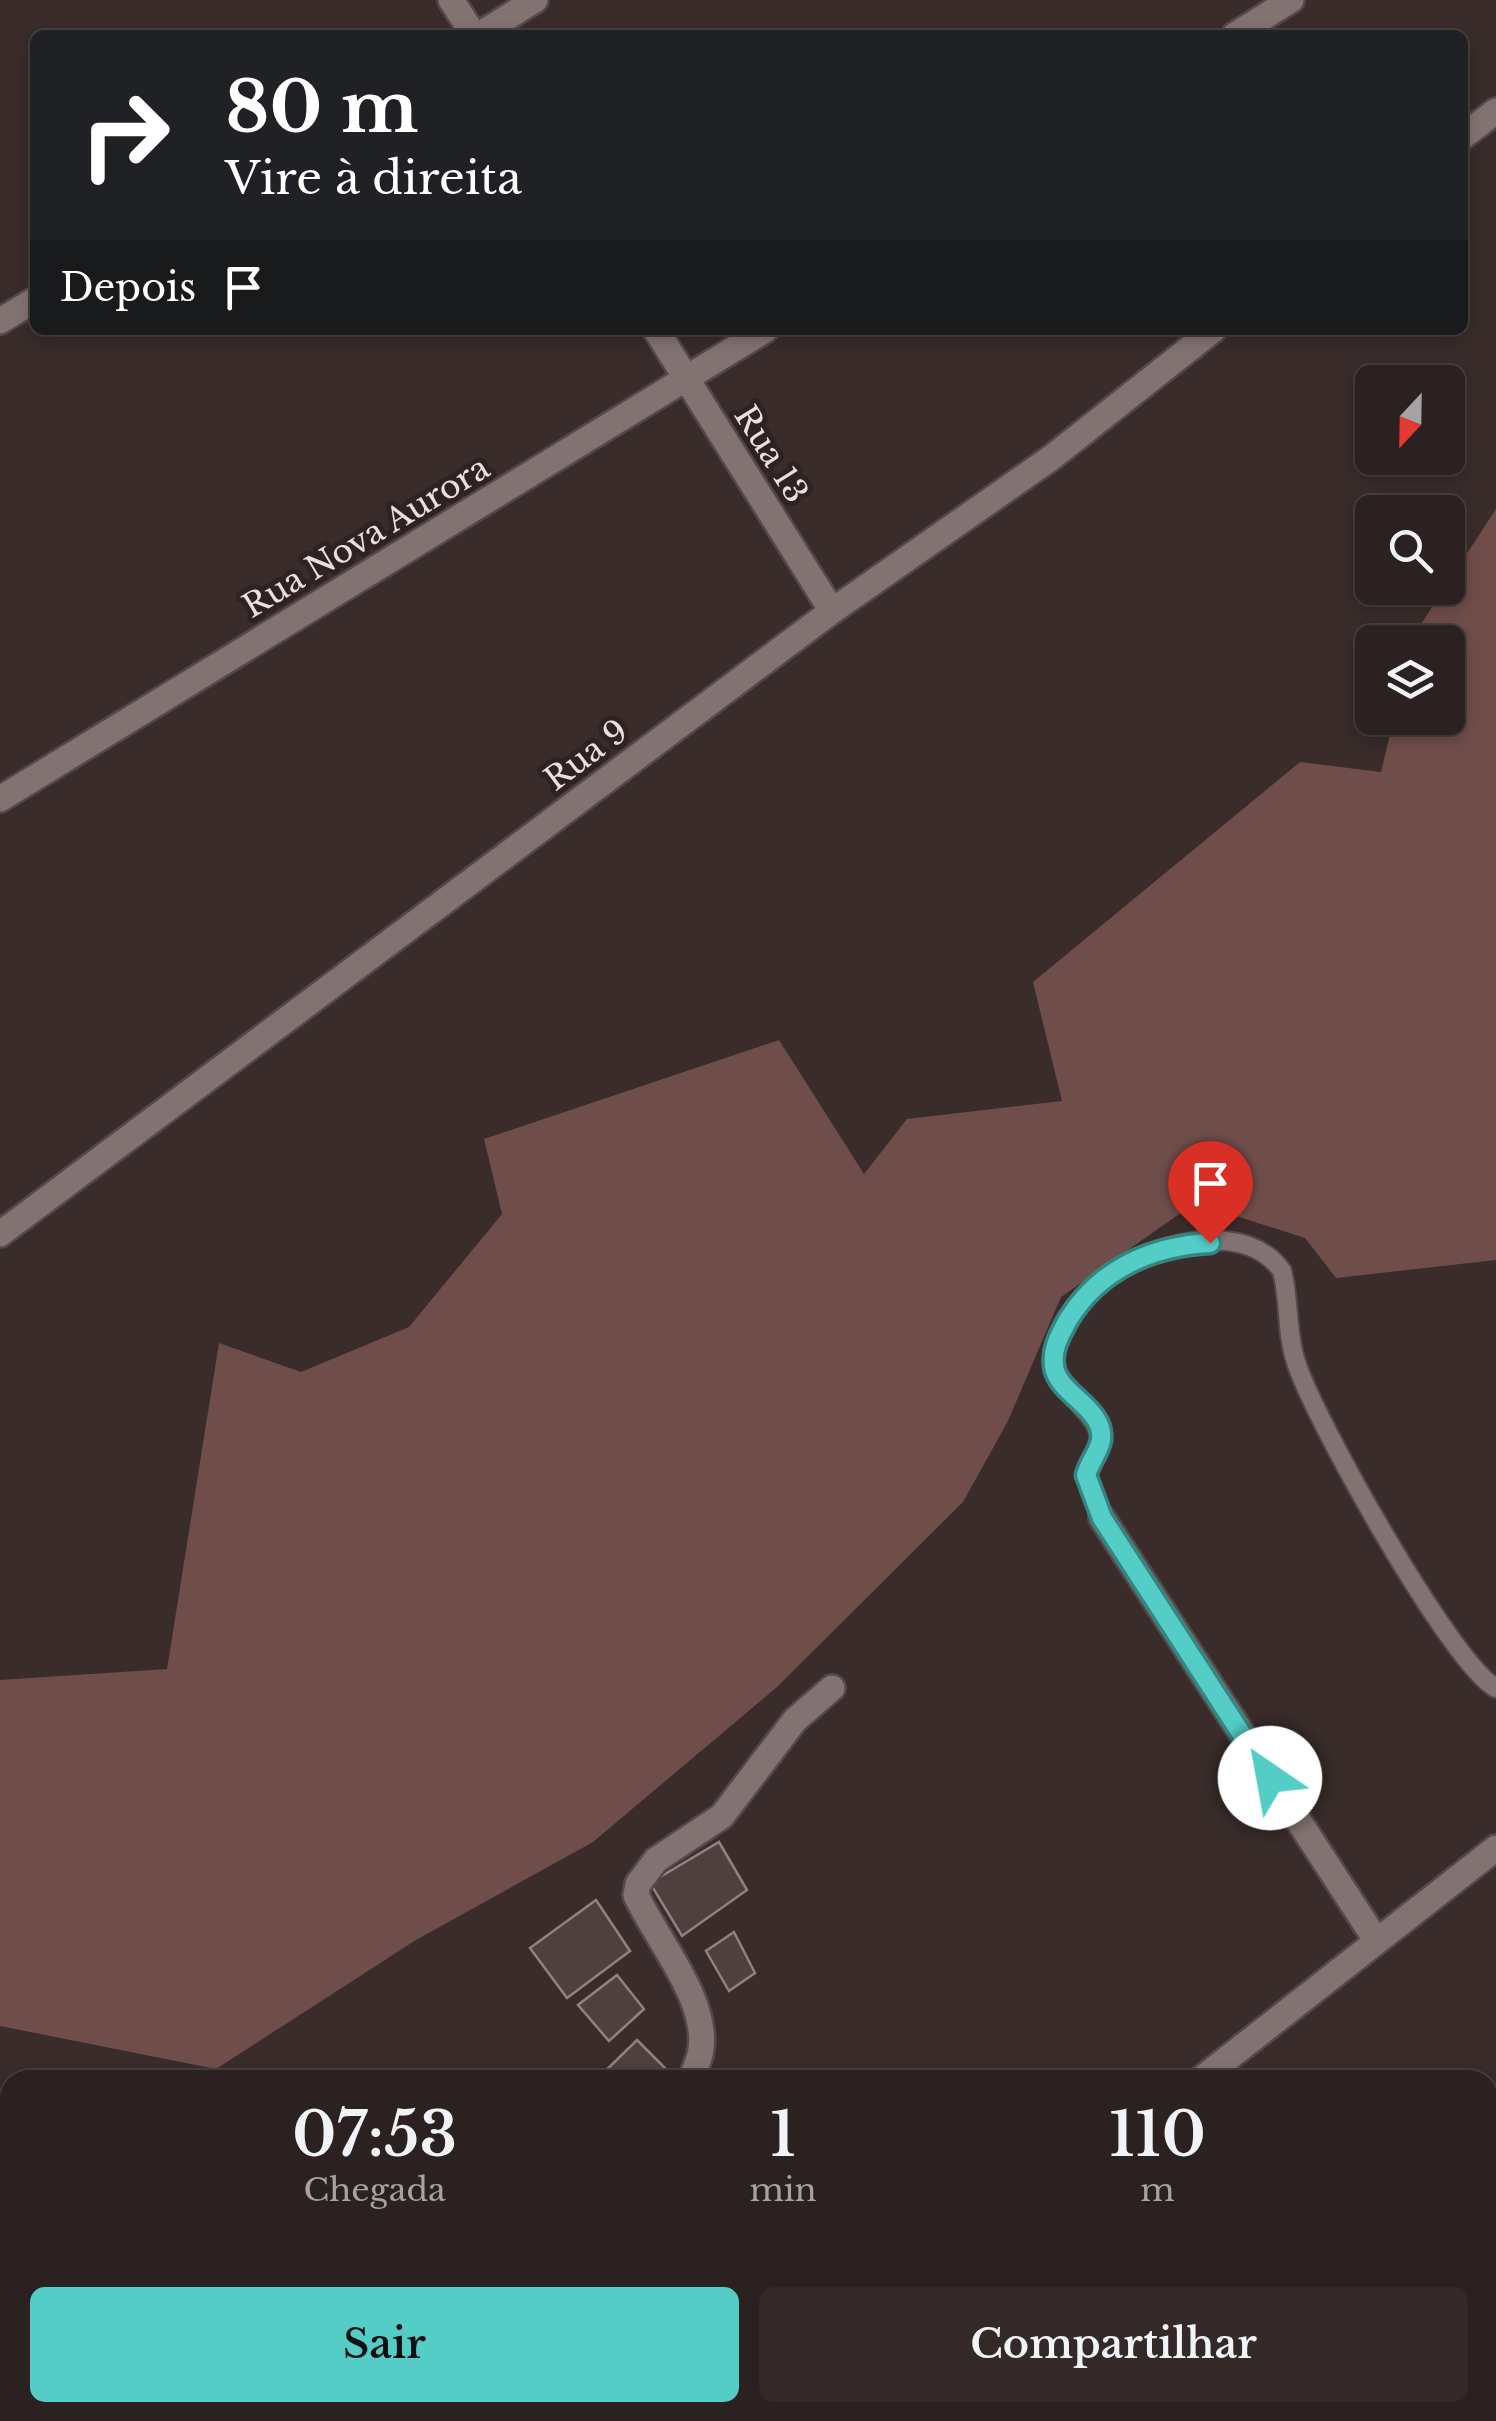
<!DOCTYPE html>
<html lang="pt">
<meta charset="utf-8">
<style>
body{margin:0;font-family:"Libre Baskerville",serif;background:#332929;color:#f1f3f6;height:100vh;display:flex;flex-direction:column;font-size:38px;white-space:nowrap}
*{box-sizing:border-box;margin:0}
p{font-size:32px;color:#a6a3a5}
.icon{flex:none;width:55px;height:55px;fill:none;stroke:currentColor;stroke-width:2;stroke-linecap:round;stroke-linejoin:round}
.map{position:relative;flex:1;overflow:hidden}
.sheet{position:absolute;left:0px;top:2070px;width:1498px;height:352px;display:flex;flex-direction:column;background:#2b2120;border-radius:30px 30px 0 0;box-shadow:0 5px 15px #0003,0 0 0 2px #473e3e}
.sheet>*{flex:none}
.hud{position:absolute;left:30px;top:30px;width:1438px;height:305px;border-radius:15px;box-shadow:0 5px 15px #0003,0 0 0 2px #473e3e;background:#202124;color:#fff;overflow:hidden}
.needle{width:65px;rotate:202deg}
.fabs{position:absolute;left:1355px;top:365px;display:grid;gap:20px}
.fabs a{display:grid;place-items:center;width:110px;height:110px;border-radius:15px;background:#2b2120;box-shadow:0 5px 15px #0003,0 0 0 2px #473e3e;font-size:50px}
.pin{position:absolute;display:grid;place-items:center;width:85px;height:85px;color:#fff;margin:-102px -42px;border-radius:50% 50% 50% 0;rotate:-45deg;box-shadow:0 0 10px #0007}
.pin .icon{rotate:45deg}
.me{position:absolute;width:110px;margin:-55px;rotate:327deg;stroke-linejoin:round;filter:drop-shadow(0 0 8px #0008)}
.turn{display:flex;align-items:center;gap:35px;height:210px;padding:0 30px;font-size:45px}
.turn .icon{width:130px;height:130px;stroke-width:2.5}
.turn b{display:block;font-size:70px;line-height:85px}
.then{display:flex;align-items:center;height:95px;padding:0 30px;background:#0003;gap:20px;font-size:38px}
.eta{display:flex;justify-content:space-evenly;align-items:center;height:170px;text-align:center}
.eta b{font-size:60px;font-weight:600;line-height:70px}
.primary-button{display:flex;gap:20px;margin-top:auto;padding:20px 30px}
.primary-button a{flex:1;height:115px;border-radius:15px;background:#54cdc7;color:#111;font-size:40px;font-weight:600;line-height:115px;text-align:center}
.primary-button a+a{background:#332929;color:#f1f3f6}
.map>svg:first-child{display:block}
</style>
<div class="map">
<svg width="1496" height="2421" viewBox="0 0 1496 2421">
<rect width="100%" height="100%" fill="#392c2a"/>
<g fill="#6f4d4a">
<polygon points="1496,509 1496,1260 1336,1278 1305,1238 1195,1203 1061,1297 1008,1421 963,1502 777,1687 593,1842 416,1940 216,2069 0,2026 0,1680 167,1669 219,1343 301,1372 409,1327 502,1214 484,1139 779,1040 864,1174 907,1119 1062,1101 1033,982 1300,762 1381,772 1394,718 1448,718 1448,642 1410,641"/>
<polygon points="169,2413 428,2412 435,2421 158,2421"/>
</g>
<g fill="#4e403e" stroke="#918180" stroke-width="2.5">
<polygon points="719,1842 747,1890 682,1936 650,1883"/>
<polygon points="596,1900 630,1951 567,1998 530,1948"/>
<polygon points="734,1932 755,1973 729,1991 706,1951"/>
<polygon points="617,1975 644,2009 609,2041 578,2005"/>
<polygon points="637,2040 666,2069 656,2080 596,2080"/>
<polygon points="815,2412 842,2412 847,2421 804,2421"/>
</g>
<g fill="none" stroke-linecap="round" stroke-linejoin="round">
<g stroke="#544948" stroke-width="22">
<path id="service" d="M1102,1518l-16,-43 15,-37c-8,-32 -51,-51 -47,-85 10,-83 176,-156 228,-82 8,30 4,61 14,91 17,55 155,302 200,326"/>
</g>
<g stroke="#544948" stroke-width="30">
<g id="minor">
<polyline points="451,0 474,35"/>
<polyline points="479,35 535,0"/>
<polyline points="1235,35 1291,0"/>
<polyline points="1462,137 1496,111"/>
<polyline points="0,321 35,300"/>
<polyline points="656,330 832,611"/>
<polyline points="0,799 765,330"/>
<polyline points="0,1234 832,611 1051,458 1213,330"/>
<polyline points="1102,1518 1376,1940"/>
<path d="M691,2080c3,-10 9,-21 10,-31 7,-50 -45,-110 -65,-154l2,-11 18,-24 66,-44 73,-96 37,-32"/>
<polyline points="448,2412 454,2421"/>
<polyline points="942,2412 948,2421"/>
<polyline points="1437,2412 1459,2421"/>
<polyline points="96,2421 104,2412"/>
<polyline points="1177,2421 1188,2412"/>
<polyline points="1283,2421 1295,2412"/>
</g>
</g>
<g stroke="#544948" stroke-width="30">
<g id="tertiary">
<polyline points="1200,2080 1496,1848"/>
<polyline points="723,2421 734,2412"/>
</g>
</g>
<use href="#service" stroke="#827271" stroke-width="18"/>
<use href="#minor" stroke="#827271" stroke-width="25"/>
<use href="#tertiary" stroke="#827271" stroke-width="25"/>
</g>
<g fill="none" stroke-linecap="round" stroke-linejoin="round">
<g stroke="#378581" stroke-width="25">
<path id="route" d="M1210,1243c-58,3 -111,26 -142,77 -9,16 -18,32 -13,51 8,25 50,39 46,69 -2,12 -12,23 -15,35l16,43 168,260"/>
</g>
<use href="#route" stroke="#54cdc7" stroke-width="18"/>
</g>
<g text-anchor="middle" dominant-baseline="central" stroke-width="10" stroke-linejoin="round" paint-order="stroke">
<g font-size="32" fill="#e9e0df" stroke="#2f2221">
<text transform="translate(771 454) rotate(58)">Rua 13</text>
<text transform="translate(366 537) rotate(-31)">Rua Nova Aurora</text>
<text transform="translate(586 755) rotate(-37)">Rua 9</text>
</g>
</g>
</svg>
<div class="fabs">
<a><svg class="needle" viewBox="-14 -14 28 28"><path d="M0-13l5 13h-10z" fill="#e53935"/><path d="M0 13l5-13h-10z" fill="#a6a3a5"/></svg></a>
<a><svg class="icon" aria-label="search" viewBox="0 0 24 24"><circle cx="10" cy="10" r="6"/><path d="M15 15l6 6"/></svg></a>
<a><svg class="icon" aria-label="layers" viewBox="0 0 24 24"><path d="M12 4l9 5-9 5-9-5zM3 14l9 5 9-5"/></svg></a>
</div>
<div class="pin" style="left:1210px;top:1243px;background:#d93025"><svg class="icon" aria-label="arrive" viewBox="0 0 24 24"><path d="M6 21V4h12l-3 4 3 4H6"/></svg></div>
<svg class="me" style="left:1270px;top:1778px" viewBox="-20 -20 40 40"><circle r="19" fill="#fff"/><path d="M0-13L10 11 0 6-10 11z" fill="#54cdc7"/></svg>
<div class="hud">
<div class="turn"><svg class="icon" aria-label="right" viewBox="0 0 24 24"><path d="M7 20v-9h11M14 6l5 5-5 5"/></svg><div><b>80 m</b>Vire à direita</div></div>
<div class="then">Depois<svg class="icon" aria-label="arrive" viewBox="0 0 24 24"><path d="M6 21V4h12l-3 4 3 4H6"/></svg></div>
</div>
<section class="sheet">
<div class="eta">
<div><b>07:53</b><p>Chegada</p></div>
<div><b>1</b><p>min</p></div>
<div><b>110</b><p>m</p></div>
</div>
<div class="primary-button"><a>Sair</a><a>Compartilhar</a></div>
</section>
</div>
